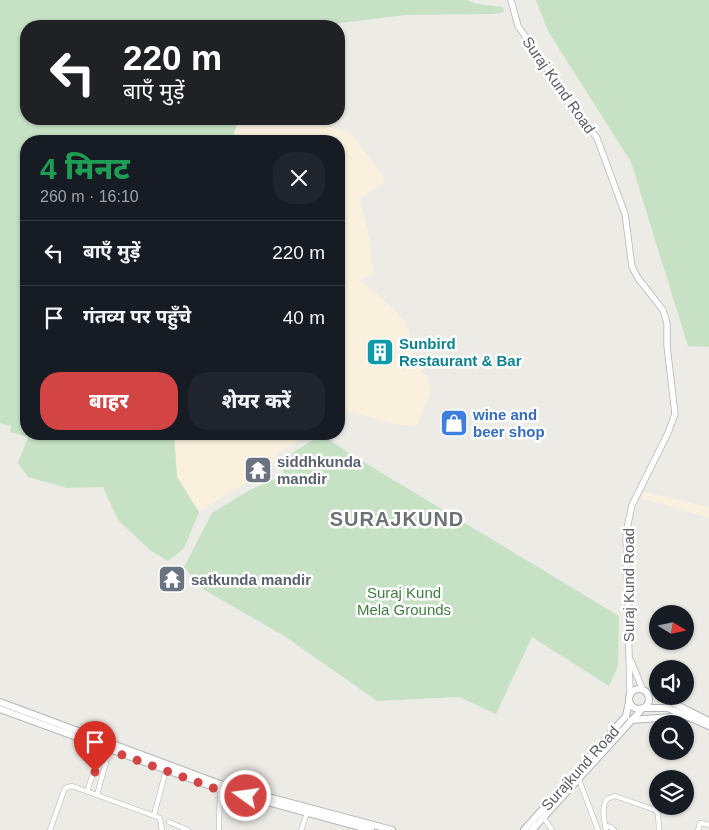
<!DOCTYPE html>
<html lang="hi">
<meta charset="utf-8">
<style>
body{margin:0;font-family:Helvetica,"Noto Sans Devanagari",sans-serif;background:#20242c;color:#f1f3f6;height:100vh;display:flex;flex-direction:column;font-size:19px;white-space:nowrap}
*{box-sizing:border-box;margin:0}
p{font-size:16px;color:#9ea1a6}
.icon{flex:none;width:28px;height:28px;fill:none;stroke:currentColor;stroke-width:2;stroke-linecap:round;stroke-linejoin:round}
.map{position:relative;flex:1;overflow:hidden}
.drawer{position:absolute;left:20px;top:135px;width:325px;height:305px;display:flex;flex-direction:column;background:#171b24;border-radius:20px;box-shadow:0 1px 4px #0004}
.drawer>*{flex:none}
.banner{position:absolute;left:20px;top:20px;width:325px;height:105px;border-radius:20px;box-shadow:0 1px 4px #0004;background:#202124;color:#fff;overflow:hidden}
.needle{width:32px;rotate:100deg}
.tools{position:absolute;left:649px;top:605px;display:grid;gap:10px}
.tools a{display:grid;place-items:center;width:45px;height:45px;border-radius:50%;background:#171b24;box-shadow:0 1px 4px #0004;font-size:25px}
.pin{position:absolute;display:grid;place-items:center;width:42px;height:42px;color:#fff;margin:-51px -21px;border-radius:50% 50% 50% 0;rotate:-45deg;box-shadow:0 0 5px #0007}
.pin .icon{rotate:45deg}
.me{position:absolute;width:55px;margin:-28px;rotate:284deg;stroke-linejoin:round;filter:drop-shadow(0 0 4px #0008)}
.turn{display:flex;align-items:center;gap:18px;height:105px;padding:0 20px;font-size:22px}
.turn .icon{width:65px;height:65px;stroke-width:2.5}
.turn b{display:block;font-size:35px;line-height:42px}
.round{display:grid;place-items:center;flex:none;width:52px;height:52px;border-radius:20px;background:#20242c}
.overview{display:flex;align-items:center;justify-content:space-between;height:85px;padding:0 20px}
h1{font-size:30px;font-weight:800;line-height:38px;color:#1e9e55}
.action{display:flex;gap:10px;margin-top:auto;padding:10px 20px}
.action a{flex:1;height:58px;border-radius:20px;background:#d34544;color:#fff;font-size:20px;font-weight:800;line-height:58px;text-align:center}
.action a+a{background:#20242c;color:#f1f3f6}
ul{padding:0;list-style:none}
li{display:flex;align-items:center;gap:15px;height:65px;padding:0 20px;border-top:1px solid #363941}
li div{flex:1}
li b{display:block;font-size:19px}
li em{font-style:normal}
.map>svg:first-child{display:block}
</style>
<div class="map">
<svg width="709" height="830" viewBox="0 0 709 830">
<rect width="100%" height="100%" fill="#edebe5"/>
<g fill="#f9f1dd">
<polygon points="239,119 296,119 350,132 384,177 383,183 360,199 370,240 372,264 373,274 363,278 364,283 394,309 407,325 417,363 429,381 430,393 418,424 411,426 391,423 350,412 339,417 339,141 231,141"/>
<polygon points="174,434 310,434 277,453 270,468 199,512 177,477"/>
<polygon points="644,492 709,507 709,518 641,498"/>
</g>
<g fill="#c6e1c4">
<polygon points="0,0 467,0 477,4 503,7 504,12 493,14 405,15 316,26 26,26 26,119 239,119 231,141 26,141 26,434 174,434 177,477 199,512 184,548 168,561 150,550 118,520 103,487 67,488 28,477 18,463 28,437 10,432 11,426 0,423"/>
<polygon points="536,0 709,0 709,347 688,346 631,162 548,31"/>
<polygon points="322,435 352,455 619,616 618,666 609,686 532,637 496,714 459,697 377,701 286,637 203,589 184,567 212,513 250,490 282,476 286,460 295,451"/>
</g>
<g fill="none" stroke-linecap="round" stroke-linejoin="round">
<g stroke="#b2b5b8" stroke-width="5.5">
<g id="minor">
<polyline points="578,777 598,830"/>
<polyline points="87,791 98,760 103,759"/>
<polyline points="97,795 106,762 103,759 104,745"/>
<polyline points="154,815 166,770"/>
<polyline points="544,818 552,830"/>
<polyline points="169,822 188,830"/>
<polyline points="605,826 611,827 614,830"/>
<polyline points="50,830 65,788 72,786 160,818 162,830"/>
<polyline points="219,830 220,786"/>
<polyline points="301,830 307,813"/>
<path d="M606,830c-2,-11 -5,-22 1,-31l8,-3 40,14 3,4 1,16"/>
<polyline points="698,830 700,823 709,825"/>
</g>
</g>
<g stroke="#b2b5b8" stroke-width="7">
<g id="tertiary">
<polyline points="511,0 518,26 541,59 561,94 597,138 625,214 632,267 638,278 663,310 667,323 667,346 675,414 668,433 632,505 626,533 630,694"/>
<polyline points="631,661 642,688"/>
</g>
</g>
<g stroke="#b1b4b8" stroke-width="8">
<g id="secondary">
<circle cx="639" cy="699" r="10"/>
<polyline points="659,696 709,721"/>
<polyline points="0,702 220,784 392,830"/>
<polyline points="644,708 668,708 709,726"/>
<polyline points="0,709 219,789 371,830"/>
<polyline points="631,720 686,716"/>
<polyline points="524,830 626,716 629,702"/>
<polyline points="532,830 642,709"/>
</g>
</g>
<use href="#minor" stroke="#fff" stroke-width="4.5"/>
<use href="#tertiary" stroke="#fff" stroke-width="5.5"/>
<use href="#secondary" stroke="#fff" stroke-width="6"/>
</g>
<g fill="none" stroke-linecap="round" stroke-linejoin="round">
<polyline stroke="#d34544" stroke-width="9" stroke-dasharray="0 16.2" points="95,772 98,760 103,759 103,748 219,790 246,796"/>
</g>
<defs>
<g id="building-square" transform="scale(1.4375)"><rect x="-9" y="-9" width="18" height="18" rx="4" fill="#0f9aa8" stroke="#fff"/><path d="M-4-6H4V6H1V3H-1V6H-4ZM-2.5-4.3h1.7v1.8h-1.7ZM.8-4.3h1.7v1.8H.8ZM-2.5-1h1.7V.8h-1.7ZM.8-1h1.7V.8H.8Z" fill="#fff"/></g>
<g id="shop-square" transform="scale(1.4375)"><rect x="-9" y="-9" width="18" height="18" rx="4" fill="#3f7fe0" stroke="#fff"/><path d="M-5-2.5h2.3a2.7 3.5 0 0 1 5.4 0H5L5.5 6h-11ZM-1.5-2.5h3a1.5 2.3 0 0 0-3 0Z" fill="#fff"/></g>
<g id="temple-square" transform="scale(1.4375)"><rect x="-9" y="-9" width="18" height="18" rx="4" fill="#6b7280" stroke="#fff"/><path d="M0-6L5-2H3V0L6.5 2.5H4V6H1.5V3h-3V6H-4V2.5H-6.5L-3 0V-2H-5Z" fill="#fff"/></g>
</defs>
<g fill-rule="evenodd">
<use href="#building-square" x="380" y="352"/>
<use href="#shop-square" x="454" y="423"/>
<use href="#temple-square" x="258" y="470"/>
<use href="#temple-square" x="172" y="579"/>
</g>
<g text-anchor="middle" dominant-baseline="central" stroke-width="5" stroke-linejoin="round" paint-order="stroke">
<g font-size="15" fill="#5d6063" stroke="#fff">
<text transform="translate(559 85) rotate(55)">Suraj Kund Road</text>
<text transform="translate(628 585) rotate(-90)">Suraj Kund Road</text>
<text transform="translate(580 768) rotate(-48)">Surajkund Road</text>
</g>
<g font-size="15" font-weight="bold" fill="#0d838f" stroke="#fff" text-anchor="start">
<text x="399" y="343">Sunbird<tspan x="399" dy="17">Restaurant &amp; Bar</tspan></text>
</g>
<g font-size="15" font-weight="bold" fill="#366cbe" stroke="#fff" text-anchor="start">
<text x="473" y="414">wine and<tspan x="473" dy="17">beer shop</tspan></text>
</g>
<g font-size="15" font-weight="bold" fill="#5b616d" stroke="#fff" text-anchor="start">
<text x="277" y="461">siddhkunda<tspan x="277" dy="17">mandir</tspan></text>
<text x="191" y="579">satkunda mandir</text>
</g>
<g font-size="15" fill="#417f40" stroke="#fff">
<text x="404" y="592">Suraj Kund<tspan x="404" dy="17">Mela Grounds</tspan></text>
</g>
<g font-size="20" font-weight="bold" letter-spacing="1" fill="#6e7275" stroke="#fff">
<text x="397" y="519">SURAJKUND</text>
</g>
</g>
</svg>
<div class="tools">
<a><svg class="needle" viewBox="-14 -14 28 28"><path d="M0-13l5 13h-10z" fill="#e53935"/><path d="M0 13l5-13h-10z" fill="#9ea1a6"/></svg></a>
<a><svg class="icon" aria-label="sound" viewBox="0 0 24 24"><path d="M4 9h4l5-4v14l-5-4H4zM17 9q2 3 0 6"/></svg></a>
<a><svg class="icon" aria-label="search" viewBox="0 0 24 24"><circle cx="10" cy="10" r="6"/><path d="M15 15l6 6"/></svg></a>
<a><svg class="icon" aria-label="layers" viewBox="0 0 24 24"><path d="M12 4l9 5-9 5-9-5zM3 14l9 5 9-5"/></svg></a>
</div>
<div class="pin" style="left:95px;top:772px;background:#d93025"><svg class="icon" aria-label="arrive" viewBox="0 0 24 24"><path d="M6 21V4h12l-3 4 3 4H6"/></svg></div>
<svg class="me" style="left:246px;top:796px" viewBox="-20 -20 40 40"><circle r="17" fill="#d34544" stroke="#fff" stroke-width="3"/><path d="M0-11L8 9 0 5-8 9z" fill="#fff"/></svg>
<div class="banner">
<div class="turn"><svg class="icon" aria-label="left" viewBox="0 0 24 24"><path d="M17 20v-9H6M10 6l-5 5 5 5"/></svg><div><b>220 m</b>बाएँ मुड़ें</div></div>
</div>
<section class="drawer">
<div class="overview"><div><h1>4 मिनट</h1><p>260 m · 16:10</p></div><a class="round"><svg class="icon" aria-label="close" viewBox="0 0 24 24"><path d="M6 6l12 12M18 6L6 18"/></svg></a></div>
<ul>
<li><svg class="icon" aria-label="left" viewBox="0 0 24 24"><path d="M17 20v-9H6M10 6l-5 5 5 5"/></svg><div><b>बाएँ मुड़ें</b></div><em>220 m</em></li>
<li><svg class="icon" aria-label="arrive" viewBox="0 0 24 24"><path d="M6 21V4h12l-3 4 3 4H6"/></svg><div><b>गंतव्य पर पहुँचे</b></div><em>40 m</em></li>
</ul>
<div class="action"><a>बाहर</a><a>शेयर करें</a></div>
</section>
</div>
